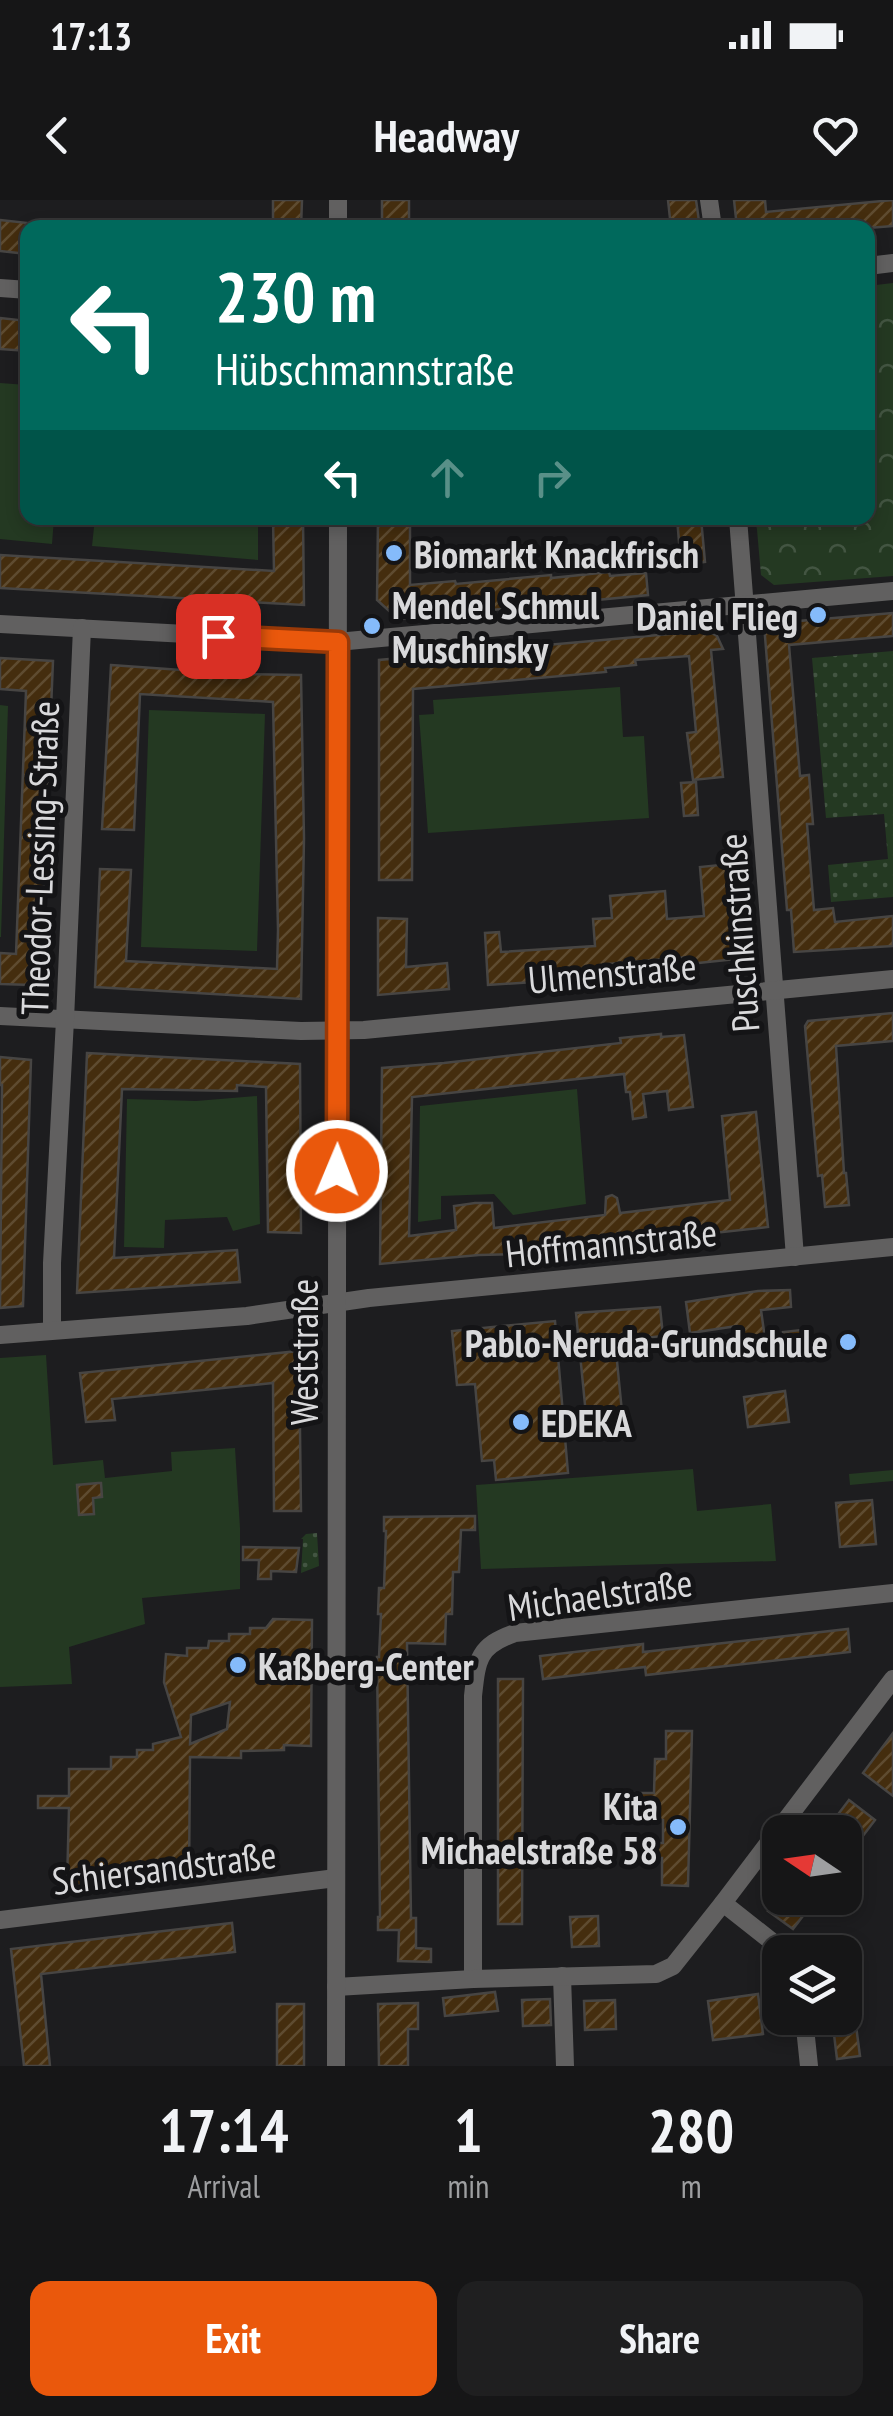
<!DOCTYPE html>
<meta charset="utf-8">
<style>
body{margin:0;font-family:"PT Sans Narrow",sans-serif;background:#1f1f20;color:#f1f3f6;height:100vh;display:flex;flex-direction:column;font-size:38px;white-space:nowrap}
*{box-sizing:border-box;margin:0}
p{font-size:32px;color:#9e9fa1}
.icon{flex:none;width:55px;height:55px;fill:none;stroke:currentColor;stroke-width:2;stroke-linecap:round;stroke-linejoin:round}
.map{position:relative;height:1866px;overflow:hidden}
.panel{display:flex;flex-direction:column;background:#161617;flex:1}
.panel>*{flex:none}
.banner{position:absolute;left:20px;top:20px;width:855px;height:305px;border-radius:20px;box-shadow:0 5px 15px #0003,0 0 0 2px #353536;background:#00695c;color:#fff;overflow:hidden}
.needle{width:65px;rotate:283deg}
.controls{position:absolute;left:762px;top:1615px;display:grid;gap:20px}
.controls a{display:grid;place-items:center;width:100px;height:100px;border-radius:20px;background:#161617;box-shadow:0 5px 15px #0003,0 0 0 2px #353536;font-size:50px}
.pin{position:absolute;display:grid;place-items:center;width:85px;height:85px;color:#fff;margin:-42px;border-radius:20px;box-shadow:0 5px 15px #0006}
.me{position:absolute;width:110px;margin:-55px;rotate:1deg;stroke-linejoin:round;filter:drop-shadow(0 0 8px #0008)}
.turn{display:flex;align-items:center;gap:35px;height:210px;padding:0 30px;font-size:45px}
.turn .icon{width:130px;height:130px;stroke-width:2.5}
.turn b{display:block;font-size:70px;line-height:85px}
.lanes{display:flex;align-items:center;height:95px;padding:0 30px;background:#0003;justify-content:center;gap:50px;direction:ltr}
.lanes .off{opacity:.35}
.eta{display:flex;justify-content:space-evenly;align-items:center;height:170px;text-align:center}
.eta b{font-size:60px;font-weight:600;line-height:70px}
.cta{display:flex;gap:20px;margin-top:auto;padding:20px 30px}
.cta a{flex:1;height:115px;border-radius:20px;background:#ea580c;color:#fff;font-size:40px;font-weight:600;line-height:115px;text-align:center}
.cta a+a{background:#1f1f20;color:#f1f3f6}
.status{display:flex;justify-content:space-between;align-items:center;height:70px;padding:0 50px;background:#161617;direction:ltr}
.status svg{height:28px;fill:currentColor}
header{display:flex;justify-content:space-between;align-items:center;height:130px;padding:0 30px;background:#161617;font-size:45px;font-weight:600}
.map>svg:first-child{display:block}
</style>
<div class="status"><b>17:13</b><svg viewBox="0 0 49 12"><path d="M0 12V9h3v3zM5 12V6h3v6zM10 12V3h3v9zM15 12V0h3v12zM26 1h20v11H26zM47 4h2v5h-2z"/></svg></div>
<header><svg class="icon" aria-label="back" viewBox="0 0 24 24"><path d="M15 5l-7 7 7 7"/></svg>Headway<svg class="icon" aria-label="heart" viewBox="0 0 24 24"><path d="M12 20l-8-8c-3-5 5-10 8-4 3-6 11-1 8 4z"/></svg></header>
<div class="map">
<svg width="893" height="1866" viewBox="0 0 893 1866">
<defs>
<pattern id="grass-dots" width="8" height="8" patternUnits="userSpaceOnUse" patternTransform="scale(2.5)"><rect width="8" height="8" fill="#243922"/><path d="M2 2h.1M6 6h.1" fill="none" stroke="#435542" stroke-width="1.8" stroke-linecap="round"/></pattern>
<pattern id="park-crowns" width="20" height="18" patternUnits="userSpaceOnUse" patternTransform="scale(2.5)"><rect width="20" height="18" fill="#243922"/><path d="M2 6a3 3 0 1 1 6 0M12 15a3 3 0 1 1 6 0" fill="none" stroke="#435542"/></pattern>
<pattern id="building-hatch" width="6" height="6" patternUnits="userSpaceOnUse" patternTransform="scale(2.5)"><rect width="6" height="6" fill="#442d0e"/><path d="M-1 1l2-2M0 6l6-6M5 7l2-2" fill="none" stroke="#5e4b30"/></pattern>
</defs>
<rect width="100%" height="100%" fill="#1d1d1f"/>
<g fill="url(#grass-dots)">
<polygon points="893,451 893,697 831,702 828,665 888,659 884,614 826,618 812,458"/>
<polygon points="317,1333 319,1366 301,1373 303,1339 301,1339 306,1334"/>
</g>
<polygon fill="url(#park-crowns)" points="893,83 893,376 774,385 761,375 756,318 868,318 868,86"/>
<g fill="#243922">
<polygon points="0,183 27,185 28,318 54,318 52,344 0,339"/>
<polygon points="95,318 258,318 258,360 92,346"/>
<polygon points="620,487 623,537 644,536 649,618 428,633 419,515 434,514 433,500"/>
<polygon points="0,505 8,506 1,737 0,737"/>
<polygon points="149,510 265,514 257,751 141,747"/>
<polygon points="577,889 586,1004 513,1015 494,994 441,996 441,1019 418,1022 420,906"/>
<polygon points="257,896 260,1024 233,1031 227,1017 165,1020 164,1048 124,1047 127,899 196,901"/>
<polygon points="46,1155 53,1265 103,1260 105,1278 172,1271 171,1252 235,1248 240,1328 240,1389 142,1398 145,1424 69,1447 72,1484 0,1487 0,1158"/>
<polygon points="693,1269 697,1311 771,1304 776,1361 481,1369 476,1285"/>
<polygon points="893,1270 893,1281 850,1285 849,1274"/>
</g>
<g fill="url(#building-hatch)" stroke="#474543" stroke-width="2.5" fill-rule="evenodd">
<polygon points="273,0 302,0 301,28 273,28"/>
<rect x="382" y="0" width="27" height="28"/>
<polygon points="668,0 696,0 700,28 671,28"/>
<polygon points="734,0 765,0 766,12 893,0 893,26 868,28 737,28"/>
<polygon points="0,20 28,23 28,54 0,51"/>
<polygon points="0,118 28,121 28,151 0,149"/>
<polygon points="273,318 303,318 304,405 0,388 0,355 274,371"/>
<polygon points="378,318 410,318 410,385 455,381 456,384 551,375 551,378 609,372 610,376 646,373 648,395 398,419 377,400"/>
<polygon points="677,318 701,318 705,362 681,365"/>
<polygon points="893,413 893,436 789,445 800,576 809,575 813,624 807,624 814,710 833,708 835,722 893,716 893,746 794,752 791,710 787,710 764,424"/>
<polygon points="703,431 708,431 717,436 723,449 711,450 723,577 693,580 687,533 696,532 689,456 635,460 636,465 605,468 606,472 413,489 412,680 379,680 379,460"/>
<polygon points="0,458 53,461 40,776 33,785 0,784 0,753 16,754 26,491 0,489"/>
<polygon points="111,465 238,474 301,475 304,638 301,799 95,787 100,669 131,670 126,761 277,769 278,730 273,502 140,494 134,630 102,629"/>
<polygon points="696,582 698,615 684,616 681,583"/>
<polygon points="729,664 737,759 688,764 688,757 609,764 610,777 488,785 485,733 499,732 501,752 595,746 593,719 612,718 610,696 665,691 667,719 704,716 700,667"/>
<polygon points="378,718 407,719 406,767 447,763 449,789 378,795"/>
<polygon points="893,813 893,841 836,846 844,973 846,973 849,1005 825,1007 822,975 818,976 805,826 808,821"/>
<polygon points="661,834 661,837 684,835 693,907 669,910 667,891 643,894 646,917 633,919 630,892 626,892 624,874 412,897 409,1036 456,1030 454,1006 475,1003 492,1003 494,1028 605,1015 606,997 612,995 617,998 620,1013 730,1000 722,916 756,912 768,1027 521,1054 479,1055 380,1064 382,868 444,863 621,843 620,838"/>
<polygon points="87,853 300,864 301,1033 268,1032 266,887 237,885 237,891 122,889 114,1058 237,1050 240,1082 77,1093"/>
<polygon points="0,857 31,860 23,1106 0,1108 2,885 0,885"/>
<polygon points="790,1090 791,1107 761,1110 765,1139 739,1142 737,1126 690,1133 686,1102 758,1091"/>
<polygon points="660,1107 663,1136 615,1141 622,1212 586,1215 576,1113"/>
<polygon points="555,1121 568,1273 496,1280 494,1260 482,1261 475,1184 457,1185 452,1131"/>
<polygon points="801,1130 804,1149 785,1151 783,1132"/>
<polygon points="299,1151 301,1311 274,1311 273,1183 112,1199 115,1220 86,1222 80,1173"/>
<polygon points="785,1191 789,1222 748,1227 744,1197"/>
<polygon points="98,1283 101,1283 102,1297 93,1298 94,1314 79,1315 77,1285"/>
<polygon points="872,1300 876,1344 840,1347 836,1303"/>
<polygon points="475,1316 475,1330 461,1330 459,1372 453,1372 452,1414 446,1414 445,1444 407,1443 411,1718 416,1718 416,1748 431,1749 431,1762 398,1761 399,1730 378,1730 378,1717 380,1717 377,1457 379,1457 381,1414 378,1414 379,1388 384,1388 386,1331 384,1331 384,1317"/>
<polygon points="243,1347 299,1348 296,1372 271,1371 271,1379 258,1379 259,1360 243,1360"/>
<path d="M273,1419l39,1 -1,126 -27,-1v5l-43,1v7l-51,-1 -1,123 -51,1v5l-71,-1 2,-77h-31v-12h31v-27h42v-12h26v-7h16v-6l28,-7 -17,-55 2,-28 21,2v-8h21l1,-7h20v-7h21v-6h16zM230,1502l-3,27 -37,15 1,-29z"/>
<polygon points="848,1429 850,1452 646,1475 645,1467 543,1479 540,1456 643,1444 643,1452"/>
<polygon points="498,1479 523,1479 522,1724 498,1724"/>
<polygon points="666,1531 692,1531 688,1686 662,1685 662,1658 656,1658 657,1643 663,1643 663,1620 618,1620 619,1593 654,1593 655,1559 666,1559"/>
<polygon points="893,1533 893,1596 863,1573"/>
<polygon points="849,1600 875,1620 859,1641 833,1621"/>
<polygon points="780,1695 780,1698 787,1698 806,1712 793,1729 768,1711"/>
<polygon points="598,1716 599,1746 572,1747 570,1717"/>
<polygon points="232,1723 235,1752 41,1774 50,1866 24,1866 11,1749"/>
<polygon points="495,1792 498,1811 445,1816 443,1798"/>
<polygon points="758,1794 763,1834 713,1840 708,1801"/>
<polygon points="550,1799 551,1825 523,1826 522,1800"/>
<polygon points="615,1800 616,1829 585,1830 584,1801"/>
<polygon points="418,1803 418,1829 408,1829 408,1866 379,1866 378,1804"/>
<rect x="277" y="1804" width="27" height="62"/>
<polygon points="832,1818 855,1818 860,1856 837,1859"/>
</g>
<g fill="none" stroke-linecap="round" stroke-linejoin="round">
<g stroke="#616060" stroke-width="18">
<polyline points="338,0 338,28"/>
<polyline points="709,0 713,28"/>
<polyline points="868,66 893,63"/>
<polyline points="0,88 28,90"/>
<polyline points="738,318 795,1057"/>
<polyline points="0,424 337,442 893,391"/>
<polyline points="0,816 301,831 364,830 893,779"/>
<polyline points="52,1130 52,1063 65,820 82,428"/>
<polyline points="0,1135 247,1116 369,1098 893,1047"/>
<polyline points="723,1703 785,1752"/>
<polyline points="0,1720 336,1678"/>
<polyline points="562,1776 565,1866"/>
<path d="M473,1779v-283c4,-37 5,-50 42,-63l378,-40"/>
<polyline points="336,1787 473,1779 656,1774 673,1766 723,1703 893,1479"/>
<polyline points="804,1818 809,1866"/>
<polyline points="336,1866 338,318"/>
</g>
</g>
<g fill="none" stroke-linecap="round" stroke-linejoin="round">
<g stroke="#983908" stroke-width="25">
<polyline id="route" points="218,436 338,442 337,971"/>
</g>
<use href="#route" stroke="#ea580c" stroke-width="18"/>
</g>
<g fill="#85bbfb" stroke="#141416" stroke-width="4">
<circle cx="394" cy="353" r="10"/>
<circle cx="818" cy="415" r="10"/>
<circle cx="372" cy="426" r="10"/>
<circle cx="848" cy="1142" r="10"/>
<circle cx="521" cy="1222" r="10"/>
<circle cx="238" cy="1465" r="10"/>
<circle cx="678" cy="1627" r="10"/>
</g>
<g text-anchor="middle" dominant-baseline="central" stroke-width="10" stroke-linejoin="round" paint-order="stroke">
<g font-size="38" font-weight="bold" fill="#d9d9db" stroke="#141416" text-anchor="start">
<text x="414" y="353">Biomarkt Knackfrisch</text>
<text x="392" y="404">Mendel Schmul<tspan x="392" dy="44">Muschinsky</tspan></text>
<text x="798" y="415" text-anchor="end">Daniel Flieg</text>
<text x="828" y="1142" text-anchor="end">Pablo-Neruda-Grundschule</text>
<text x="541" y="1222">EDEKA</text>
<text x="258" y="1465">Kaßberg-Center</text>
<text x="658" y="1605" text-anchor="end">Kita<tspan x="658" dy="44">Michaelstraße 58</tspan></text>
</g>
<g font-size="38" fill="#d9d9db" stroke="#141416">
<text transform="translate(39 658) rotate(-88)">Theodor-Lessing-Straße</text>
<text transform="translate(738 733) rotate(-94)">Puschkinstraße</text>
<text transform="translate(612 772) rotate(-5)">Ulmenstraße</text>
<text transform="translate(611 1042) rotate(-6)">Hoffmannstraße</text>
<text transform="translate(303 1152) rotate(-90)">Weststraße</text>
<text transform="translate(600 1394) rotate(-8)">Michaelstraße</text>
<text transform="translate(164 1667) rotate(-7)">Schiersandstraße</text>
</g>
</g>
</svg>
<div class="controls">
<a><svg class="needle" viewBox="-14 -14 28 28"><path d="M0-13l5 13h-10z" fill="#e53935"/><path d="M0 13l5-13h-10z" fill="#9e9fa1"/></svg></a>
<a><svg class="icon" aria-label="layers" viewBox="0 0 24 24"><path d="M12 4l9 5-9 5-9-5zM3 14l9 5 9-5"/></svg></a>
</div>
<div class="pin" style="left:218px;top:436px;background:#d93025"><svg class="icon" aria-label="arrive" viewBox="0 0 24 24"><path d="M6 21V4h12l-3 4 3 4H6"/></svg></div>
<svg class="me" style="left:337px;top:971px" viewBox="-20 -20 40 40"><circle r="17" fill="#ea580c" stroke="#fff" stroke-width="3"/><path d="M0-11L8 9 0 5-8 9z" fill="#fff"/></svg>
<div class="banner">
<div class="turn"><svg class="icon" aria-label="left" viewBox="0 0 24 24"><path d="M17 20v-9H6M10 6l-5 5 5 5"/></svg><div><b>230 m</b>Hübschmannstraße</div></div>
<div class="lanes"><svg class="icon" aria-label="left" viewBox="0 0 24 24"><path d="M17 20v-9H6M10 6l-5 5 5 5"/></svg><svg class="icon off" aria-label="ahead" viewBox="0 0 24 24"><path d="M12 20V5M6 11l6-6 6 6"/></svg><svg class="icon off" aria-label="right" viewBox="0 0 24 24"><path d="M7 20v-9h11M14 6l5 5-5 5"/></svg></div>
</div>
</div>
<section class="panel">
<div class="eta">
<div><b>17:14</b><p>Arrival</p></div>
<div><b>1</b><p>min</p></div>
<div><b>280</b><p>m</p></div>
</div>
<div class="cta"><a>Exit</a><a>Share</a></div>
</section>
